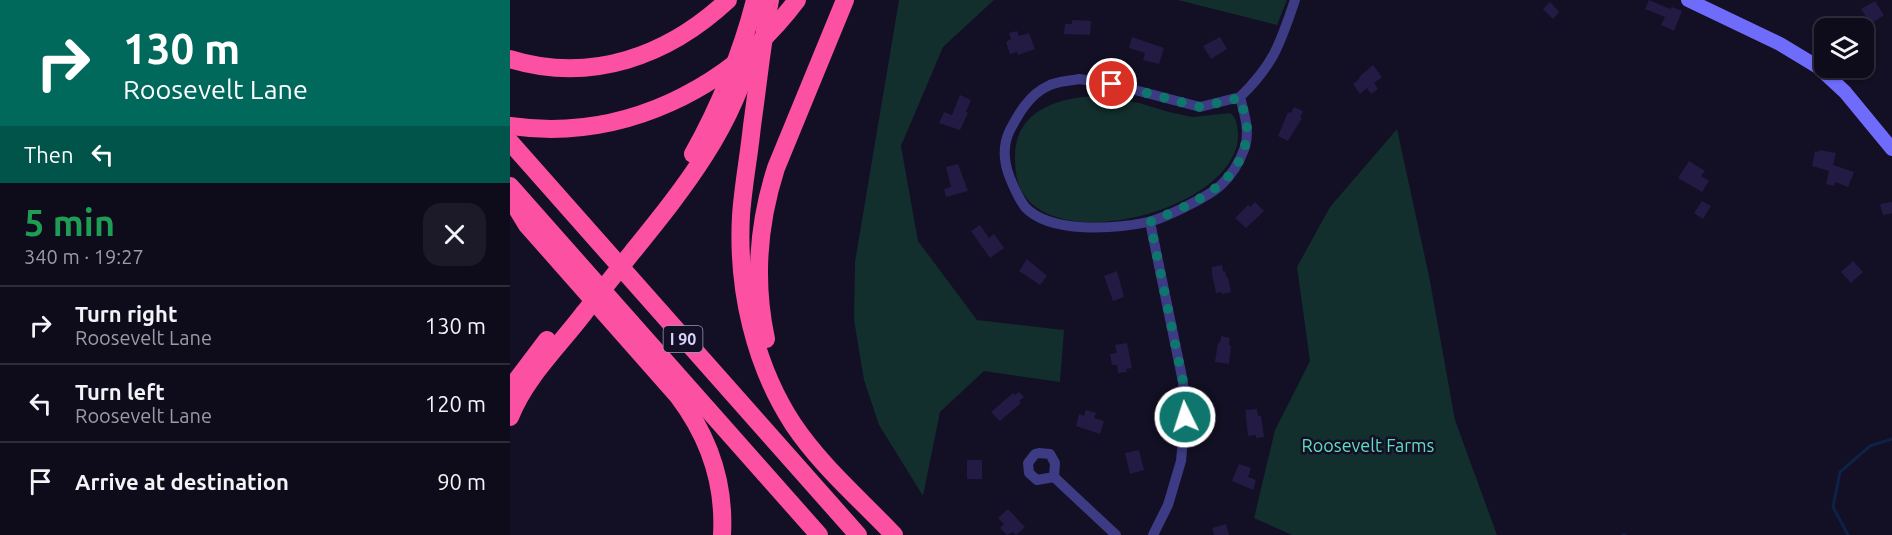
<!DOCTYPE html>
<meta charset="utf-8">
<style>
body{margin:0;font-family:Ubuntu,sans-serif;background:#1c1928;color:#f1f3f6;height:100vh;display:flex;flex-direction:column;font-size:22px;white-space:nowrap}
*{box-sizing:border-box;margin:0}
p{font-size:20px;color:#9b9ba3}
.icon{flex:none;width:33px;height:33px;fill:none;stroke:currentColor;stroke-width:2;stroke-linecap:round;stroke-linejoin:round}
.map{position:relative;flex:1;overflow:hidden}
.sheet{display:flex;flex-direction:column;background:#0e0b1b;width:510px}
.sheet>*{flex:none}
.hud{background:#00695c;color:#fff;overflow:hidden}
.tools{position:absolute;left:1304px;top:18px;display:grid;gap:12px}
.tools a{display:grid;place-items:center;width:60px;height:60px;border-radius:12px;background:#0e0b1b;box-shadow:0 2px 4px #0004,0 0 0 2px #2e2b3a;font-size:30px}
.pin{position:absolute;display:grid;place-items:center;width:51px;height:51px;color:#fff;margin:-26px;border:3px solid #fff;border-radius:50%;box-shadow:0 2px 6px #0007}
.me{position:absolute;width:66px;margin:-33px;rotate:356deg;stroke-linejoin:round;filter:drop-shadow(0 0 4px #0008)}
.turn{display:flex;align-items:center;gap:21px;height:126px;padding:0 24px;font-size:27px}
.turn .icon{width:78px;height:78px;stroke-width:2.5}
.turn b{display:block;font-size:42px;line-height:51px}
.then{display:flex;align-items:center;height:57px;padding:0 24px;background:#0003;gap:12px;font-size:22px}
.round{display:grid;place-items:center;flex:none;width:63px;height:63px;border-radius:18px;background:#1c1928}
.summary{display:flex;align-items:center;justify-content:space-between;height:102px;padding:0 24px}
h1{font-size:36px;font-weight:600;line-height:45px;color:#1e9e55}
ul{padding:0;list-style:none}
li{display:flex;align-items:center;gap:18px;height:78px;padding:0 24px;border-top:2px solid #2e2b3a}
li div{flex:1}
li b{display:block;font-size:22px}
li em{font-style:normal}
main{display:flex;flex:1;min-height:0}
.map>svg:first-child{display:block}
</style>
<main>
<section class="sheet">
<div class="hud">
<div class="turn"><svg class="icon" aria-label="right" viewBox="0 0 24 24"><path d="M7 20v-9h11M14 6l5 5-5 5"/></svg><div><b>130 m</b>Roosevelt Lane</div></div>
<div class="then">Then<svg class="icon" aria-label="left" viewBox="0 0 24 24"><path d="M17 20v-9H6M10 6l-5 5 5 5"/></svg></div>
</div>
<div class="summary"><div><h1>5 min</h1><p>340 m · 19:27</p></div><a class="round"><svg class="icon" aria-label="close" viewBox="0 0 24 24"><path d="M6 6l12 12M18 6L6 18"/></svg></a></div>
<ul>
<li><svg class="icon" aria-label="right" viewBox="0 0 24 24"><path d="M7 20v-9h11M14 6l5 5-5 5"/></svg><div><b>Turn right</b><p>Roosevelt Lane</p></div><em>130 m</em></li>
<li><svg class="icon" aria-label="left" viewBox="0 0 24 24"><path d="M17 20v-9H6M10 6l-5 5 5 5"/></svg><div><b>Turn left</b><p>Roosevelt Lane</p></div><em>120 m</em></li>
<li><svg class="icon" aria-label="arrive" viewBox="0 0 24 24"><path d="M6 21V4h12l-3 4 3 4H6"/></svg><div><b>Arrive at destination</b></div><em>90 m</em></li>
</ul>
</section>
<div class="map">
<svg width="1382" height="535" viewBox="0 0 1382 535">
<rect width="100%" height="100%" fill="#130f24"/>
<g fill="#122e2d">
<polygon points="389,0 484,0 433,47 391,146 408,241 467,320 554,330 550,382 474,371 430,412 413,496 369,425 354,380 344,320 345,262"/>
<polygon points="668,0 777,0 767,25"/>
<path d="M585,96l44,7 30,9 23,5 38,-4c7,4 7,13 8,20 4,76 -191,128 -219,52 -3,-8 -4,-18 -4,-27 -1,-47 42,-60 80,-62z"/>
<polygon points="887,129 919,276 945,420 987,535 782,535 744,518 765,430 800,361 787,267 820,207"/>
</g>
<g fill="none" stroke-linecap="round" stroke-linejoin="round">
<g stroke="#0d2246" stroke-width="3">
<polyline points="1113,535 1115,535"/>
<polyline points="1338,535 1323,507 1330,472 1360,446 1382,439"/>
</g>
</g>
<g fill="#241b45">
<polygon points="1139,0 1160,9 1162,7 1172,11 1164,31 1151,25 1155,17 1135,9"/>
<polygon points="1365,1 1374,15 1361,24 1351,9"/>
<polygon points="1040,2 1049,12 1043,19 1033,9"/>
<polygon points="562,20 581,21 580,35 554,34 555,24 562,24"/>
<polygon points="507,31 509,36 519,33 525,49 508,55 507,52 500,54 496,42 501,39 499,33"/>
<polygon points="622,37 654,48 649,64 633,60 635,53 619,48"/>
<polygon points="710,37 717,49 701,59 693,46"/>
<polygon points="863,65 872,77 864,83 868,89 861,94 857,88 850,94 843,84 850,78 849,77"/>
<polygon points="450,95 461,100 456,112 458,113 450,130 429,123 434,112 442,115"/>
<polygon points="784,107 793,111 790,117 792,118 778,141 768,136 778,112 781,113"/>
<polygon points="1309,150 1326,153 1323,165 1344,172 1338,187 1325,182 1324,186 1316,184 1319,171 1302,166 1305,151 1309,152"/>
<polygon points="1179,161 1195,171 1191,176 1199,181 1192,192 1168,178"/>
<polygon points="448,164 458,191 436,197 434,189 441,187 436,167"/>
<polygon points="1192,201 1201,206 1193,219 1184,213"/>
<polygon points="745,202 754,211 736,228 725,218 738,205 740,207"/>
<polygon points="1382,202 1382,213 1373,215 1370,204"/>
<polygon points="470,225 479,238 484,234 494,248 480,258 461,231"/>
<polygon points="517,259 537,276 530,285 509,271"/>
<polygon points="1343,261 1353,272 1341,283 1331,272"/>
<polygon points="712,265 713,272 715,271 717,278 718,277 721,292 712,294 712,292 706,293 702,274 702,267"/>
<polygon points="607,271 614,297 603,301 594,276"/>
<polygon points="711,336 720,338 719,345 721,346 719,364 705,362 708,343 710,343"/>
<polygon points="617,343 622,368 616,369 617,372 608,373 607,365 602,365 600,354 607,353 605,345"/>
<polygon points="509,392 514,397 509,401 511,403 490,421 481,412 503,393 505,395"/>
<polygon points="747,409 748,416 751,416 754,437 746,438 746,435 738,436 736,417 736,410"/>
<polygon points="576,410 586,413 584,418 594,421 590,434 566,426 569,414 574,416"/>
<polygon points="629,450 634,470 620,474 615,453"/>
<rect x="457" y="460" width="15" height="19"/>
<polygon points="729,464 741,468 738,477 746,480 743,490 722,481"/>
<polygon points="498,509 515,527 506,535 503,532 497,535 490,528 494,524 488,518"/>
<polygon points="716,524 719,535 704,535 702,528"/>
</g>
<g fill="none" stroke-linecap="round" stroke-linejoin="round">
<g stroke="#3d3b83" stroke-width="10">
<path d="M569,79l33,5 88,23 40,-10c4,16 10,33 5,50 -5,14 -13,28 -24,38 -13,12 -56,33 -73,37 -33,7 -98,12 -123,-15 -6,-8 -11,-19 -15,-29 -6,-15 -8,-32 0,-48 9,-17 19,-35 38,-44 8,-5 21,-5 31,-7z"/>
<path d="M730,97c34,-33 40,-53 55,-97"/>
<polyline points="640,222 673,382 675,417 671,461 658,505 643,535"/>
<polygon points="529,453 540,454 545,463 544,477 527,480 519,473 518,463 525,454"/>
<polyline points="544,477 606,535"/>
</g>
<polyline stroke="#6f6cfc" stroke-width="14" points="1178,0 1270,44 1308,67 1335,92 1382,149"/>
<g stroke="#fc50a3" stroke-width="18">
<path d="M260,0c-8,42 -12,84 -18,126 -3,30 -9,60 -11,90 -4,72 13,148 52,208 28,42 67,75 101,111"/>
<path d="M0,59c81,25 158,-3 218,-59"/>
<polyline points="0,142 348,535"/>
<path d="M183,154c26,-46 49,-102 62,-154"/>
<polyline points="0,186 309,535"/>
<path d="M3,202l14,23 151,171c31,41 47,87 44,139"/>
<path d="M124,250c51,-63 99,-123 119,-204"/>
<path d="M256,339c-12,-56 -8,-115 10,-171l69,-168"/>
<polyline points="0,389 37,340"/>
<path d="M0,417c15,-39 49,-71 74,-104"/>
</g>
<g stroke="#fc50a3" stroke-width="18">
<path d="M0,126c113,16 220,-37 287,-126"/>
<polyline points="74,313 124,250"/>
</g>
</g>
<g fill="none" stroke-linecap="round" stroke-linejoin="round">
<path stroke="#0f766e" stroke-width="10" stroke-dasharray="0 18" d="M602,84l88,23 40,-9c2,9 7,21 7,31 -1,55 -55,75 -97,93l33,160 2,35"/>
</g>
<g text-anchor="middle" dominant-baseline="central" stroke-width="5" stroke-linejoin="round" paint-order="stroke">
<rect fill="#130f24" stroke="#9d98bd" stroke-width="1.5" x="153.5" y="326" width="39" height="26" rx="4.5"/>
<g font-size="16" font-weight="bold" fill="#d8d3fe">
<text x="173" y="339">I 90</text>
</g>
<g font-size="18" fill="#60ddbe" stroke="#130f24">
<text x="858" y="445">Roosevelt Farms</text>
</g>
</g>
</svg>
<div class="tools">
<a><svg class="icon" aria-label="layers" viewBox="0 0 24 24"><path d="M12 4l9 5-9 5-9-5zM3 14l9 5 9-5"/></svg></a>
</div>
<div class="pin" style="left:602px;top:84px;background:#d93025"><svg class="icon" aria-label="arrive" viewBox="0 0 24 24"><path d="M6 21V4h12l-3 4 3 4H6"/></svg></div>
<svg class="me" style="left:675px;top:417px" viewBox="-20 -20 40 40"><circle r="17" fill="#0f766e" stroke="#fff" stroke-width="3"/><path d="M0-11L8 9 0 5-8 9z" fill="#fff"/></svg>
</div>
</main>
